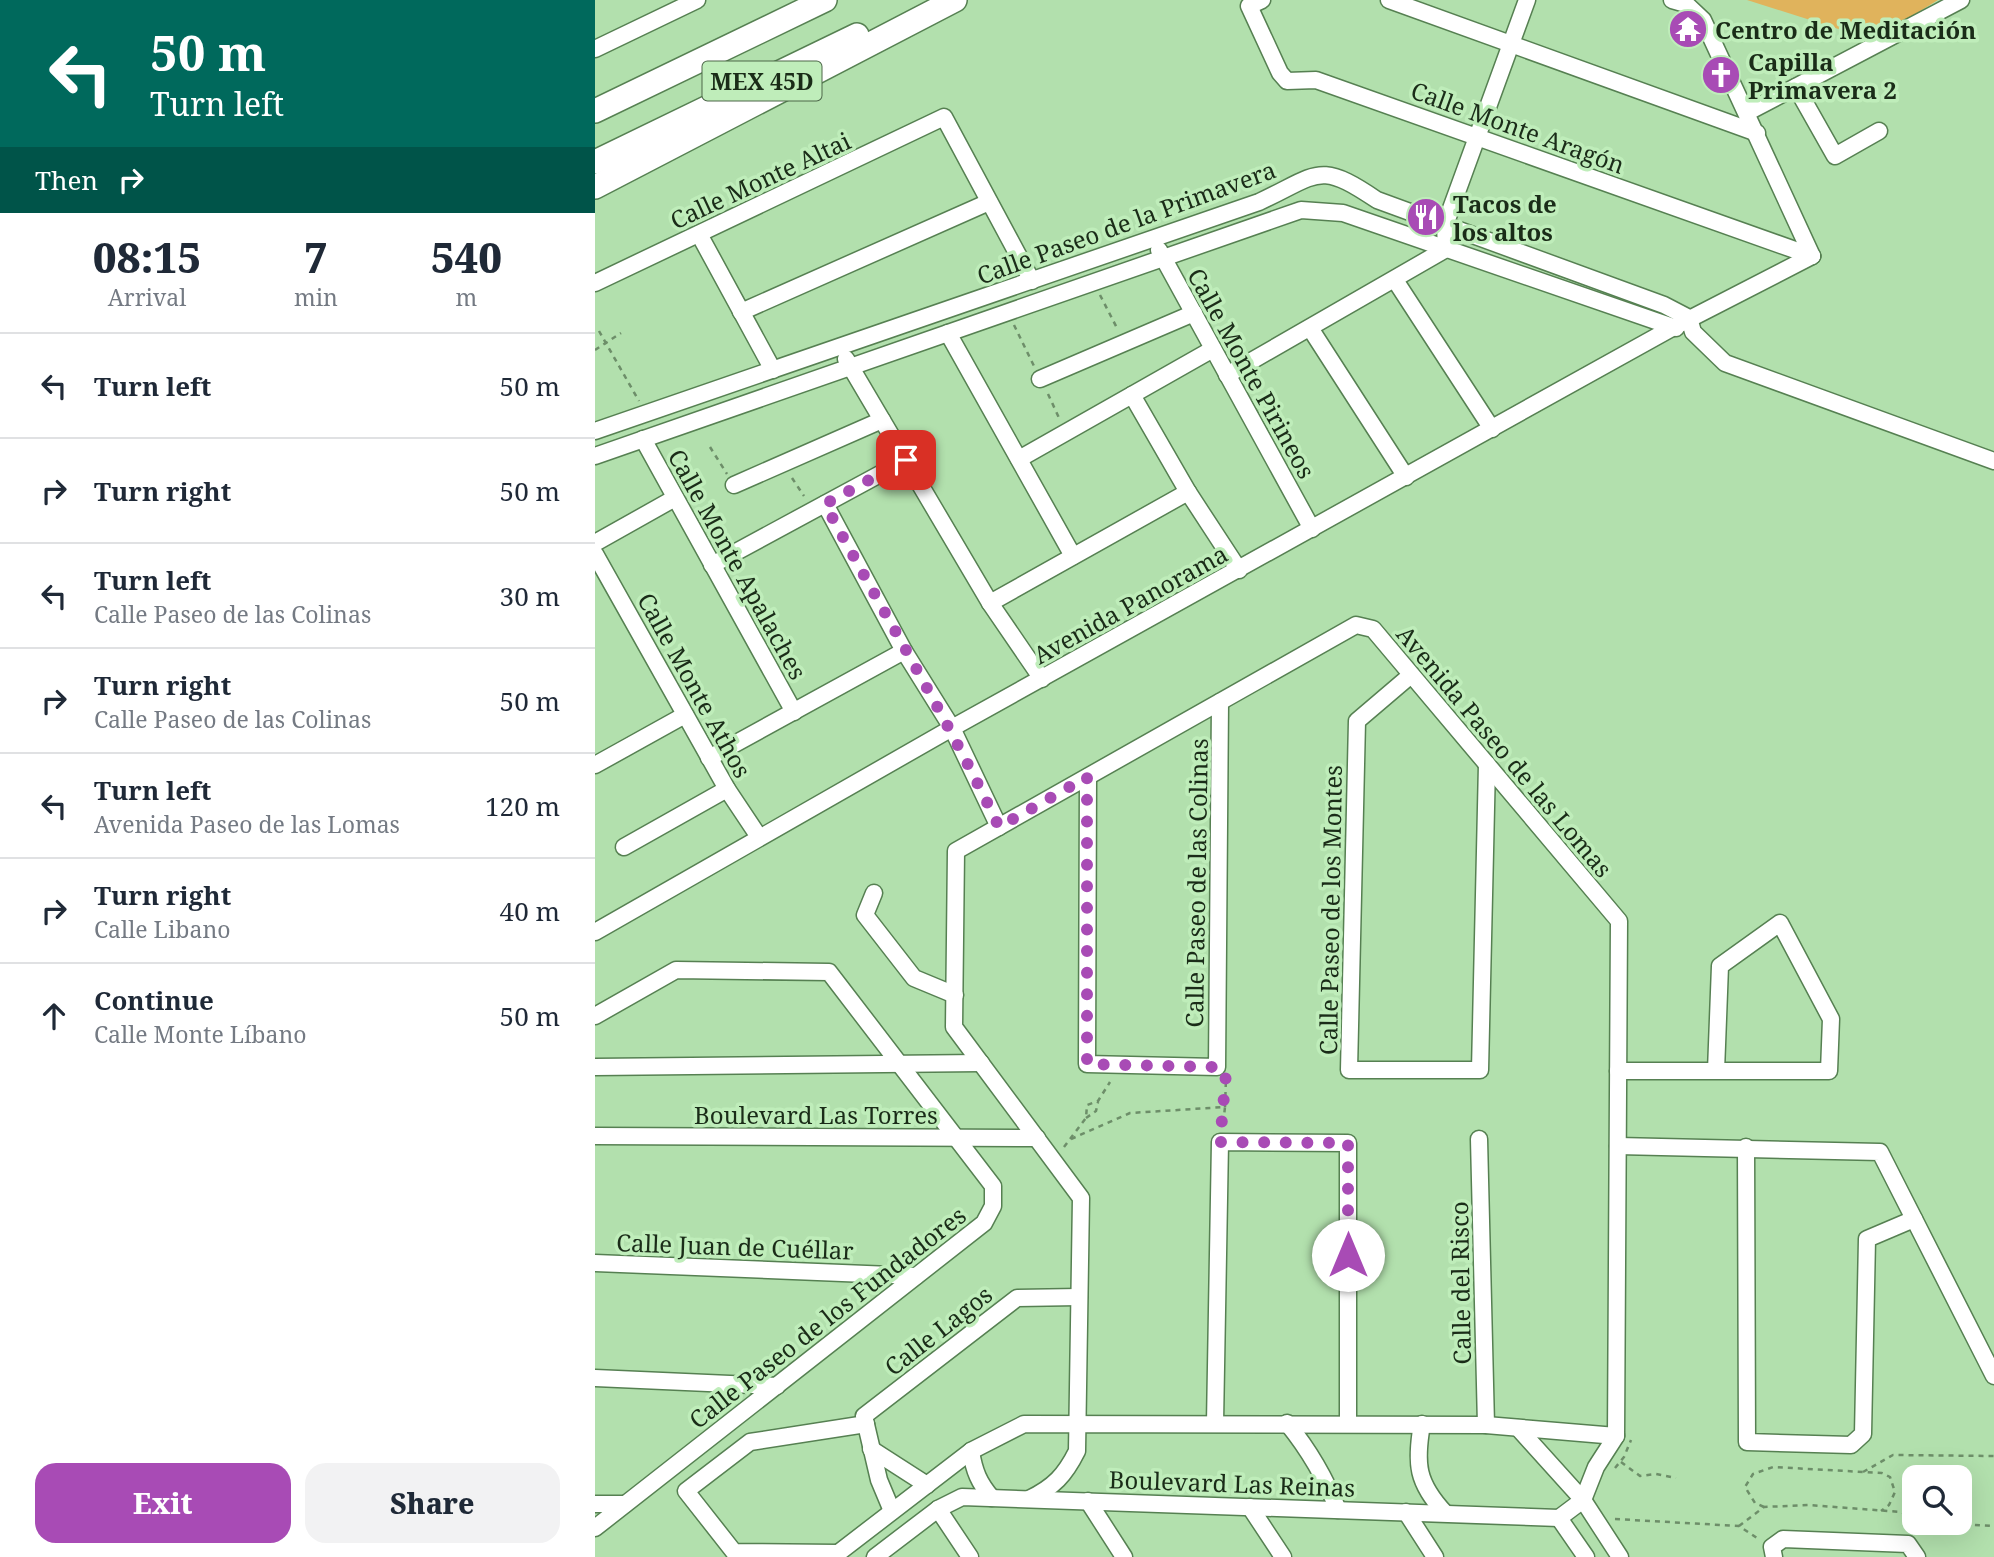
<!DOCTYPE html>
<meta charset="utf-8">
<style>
body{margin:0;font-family:"Noto Serif",serif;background:#f2f2f3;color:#1f2937;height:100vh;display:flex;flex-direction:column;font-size:26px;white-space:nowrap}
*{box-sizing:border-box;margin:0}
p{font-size:23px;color:#747a83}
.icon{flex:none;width:38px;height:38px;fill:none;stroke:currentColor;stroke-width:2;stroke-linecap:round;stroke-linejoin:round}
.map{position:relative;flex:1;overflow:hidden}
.side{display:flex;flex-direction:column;background:#fff;width:595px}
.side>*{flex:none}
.guide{background:#00695c;color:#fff;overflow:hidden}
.controls{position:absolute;left:1307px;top:1465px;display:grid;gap:14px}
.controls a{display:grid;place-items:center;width:70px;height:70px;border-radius:14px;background:#fff;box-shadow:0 7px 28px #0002;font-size:35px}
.pin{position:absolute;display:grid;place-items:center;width:60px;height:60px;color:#fff;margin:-30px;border-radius:14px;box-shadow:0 4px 10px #0006}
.me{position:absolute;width:77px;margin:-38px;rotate:0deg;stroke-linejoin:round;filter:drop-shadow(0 0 5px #0008)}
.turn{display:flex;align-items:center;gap:24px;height:147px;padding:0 35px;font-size:32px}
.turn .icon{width:91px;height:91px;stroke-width:2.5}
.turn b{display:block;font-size:49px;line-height:60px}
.then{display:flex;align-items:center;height:66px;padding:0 35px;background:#0003;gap:14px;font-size:26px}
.eta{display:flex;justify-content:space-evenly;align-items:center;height:119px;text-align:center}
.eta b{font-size:42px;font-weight:800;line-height:49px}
.primary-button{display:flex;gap:14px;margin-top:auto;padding:14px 35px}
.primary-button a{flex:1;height:80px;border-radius:21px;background:#a84bb5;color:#fff;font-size:28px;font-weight:800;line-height:80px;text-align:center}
.primary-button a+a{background:#f2f2f3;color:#1f2937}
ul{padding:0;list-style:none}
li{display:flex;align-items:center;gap:21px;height:105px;padding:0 35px;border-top:2px solid #e0e1e3}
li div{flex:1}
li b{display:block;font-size:26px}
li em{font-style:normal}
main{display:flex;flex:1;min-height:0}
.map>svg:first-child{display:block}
</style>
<main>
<section class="side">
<div class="guide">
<div class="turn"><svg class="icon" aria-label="left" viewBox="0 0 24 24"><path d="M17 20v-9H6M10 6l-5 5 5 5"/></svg><div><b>50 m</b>Turn left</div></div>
<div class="then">Then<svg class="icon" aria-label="right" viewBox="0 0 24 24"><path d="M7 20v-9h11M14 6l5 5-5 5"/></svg></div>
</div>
<div class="eta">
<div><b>08:15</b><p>Arrival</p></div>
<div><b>7</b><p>min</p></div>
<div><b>540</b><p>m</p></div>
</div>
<ul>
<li><svg class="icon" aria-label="left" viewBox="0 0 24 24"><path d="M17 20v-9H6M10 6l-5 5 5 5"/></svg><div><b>Turn left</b></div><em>50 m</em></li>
<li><svg class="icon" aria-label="right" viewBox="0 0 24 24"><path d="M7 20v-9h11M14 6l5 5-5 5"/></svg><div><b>Turn right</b></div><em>50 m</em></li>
<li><svg class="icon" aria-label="left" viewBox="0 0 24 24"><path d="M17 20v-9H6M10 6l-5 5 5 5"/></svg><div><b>Turn left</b><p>Calle Paseo de las Colinas</p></div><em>30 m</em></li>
<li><svg class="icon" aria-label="right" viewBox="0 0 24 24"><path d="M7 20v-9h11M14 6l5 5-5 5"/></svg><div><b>Turn right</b><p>Calle Paseo de las Colinas</p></div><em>50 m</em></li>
<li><svg class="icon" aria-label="left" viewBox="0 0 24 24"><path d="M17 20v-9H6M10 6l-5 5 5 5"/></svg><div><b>Turn left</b><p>Avenida Paseo de las Lomas</p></div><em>120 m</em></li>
<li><svg class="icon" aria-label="right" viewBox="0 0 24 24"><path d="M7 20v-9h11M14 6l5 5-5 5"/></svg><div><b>Turn right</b><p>Calle Libano</p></div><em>40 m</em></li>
<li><svg class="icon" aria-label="ahead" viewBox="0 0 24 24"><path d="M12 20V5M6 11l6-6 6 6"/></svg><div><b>Continue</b><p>Calle Monte Líbano</p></div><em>50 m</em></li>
</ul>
<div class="primary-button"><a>Exit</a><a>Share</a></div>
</section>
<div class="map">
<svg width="1399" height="1557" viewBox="0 0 1399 1557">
<rect width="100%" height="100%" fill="#b2e0ad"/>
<polygon fill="#e0b35c" points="1152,0 1343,0 1278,40"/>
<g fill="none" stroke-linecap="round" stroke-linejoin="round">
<g stroke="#568052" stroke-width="19">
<g id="minor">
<polyline points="667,0 654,6 685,73 692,81 721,80 1217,256"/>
<polyline points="794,0 1162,133"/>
<polyline points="1077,0 1091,4 1108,20 1217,256"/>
<polyline points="0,49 102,0"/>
<polyline points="1201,87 1240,156 1284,131"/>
<polyline points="1153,112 1366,0"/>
<polyline points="104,234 178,370"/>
<polyline points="564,250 717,529"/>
<polyline points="800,280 897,429"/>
<polyline points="0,283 349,117 437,281"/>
<polyline points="146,312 394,202"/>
<polyline points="715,328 811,477"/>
<polyline points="353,333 478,556"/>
<polyline points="251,359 395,603 447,679"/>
<polyline points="632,375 851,249 850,225 932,0"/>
<polyline points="445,379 599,313"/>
<polyline points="537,395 593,492 644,570"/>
<path d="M0,431l664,-229c60,-28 59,-42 118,-2l287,105 25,13 4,14 32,31 269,98"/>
<polyline points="48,439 199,712"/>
<polyline points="0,456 706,210 748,213 1081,328"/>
<polyline points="424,459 618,349"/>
<polyline points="139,485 287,420"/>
<polyline points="230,504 309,651 357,728 404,827"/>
<polyline points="0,543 80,498"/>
<polyline points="0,554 132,789 164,837"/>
<polyline points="117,565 311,460"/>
<polyline points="395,603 593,492"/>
<polyline points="816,675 762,721 754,1070 885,1070 892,764"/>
<polyline points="114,758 309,651"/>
<polyline points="0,765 90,715"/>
<polyline points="493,777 492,1064 622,1067 625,702"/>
<polyline points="29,847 132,789"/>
<polyline points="279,893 270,915 319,978 360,995"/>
<polyline points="0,932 357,728 1077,328 1217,256"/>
<polyline points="0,1016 81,970 234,972 398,1186 398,1206 389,1223 0,1528"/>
<polyline points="0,1067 386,1063"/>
<polyline points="1023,1071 1234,1071 1236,1019 1185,923 1125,966 1121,1071"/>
<polyline points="0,1136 442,1138"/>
<polyline points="884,1139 891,1425"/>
<polyline points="1023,1146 1285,1152 1399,1376"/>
<polyline points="1151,1147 1152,1442 1256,1445 1268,1434 1272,1239 1319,1219"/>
<polyline points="0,1263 321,1276"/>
<polyline points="0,1378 182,1386"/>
<polyline points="620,1423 625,1142 753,1143 753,1423"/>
<path d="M692,1423c22,27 38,54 51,87"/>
<path d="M827,1424c-7,40 -5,59 23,89"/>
<polyline points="923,1428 988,1500 1025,1557"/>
<polyline points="276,1449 332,1485"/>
<path d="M376,1451c3,20 8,32 21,47"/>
<path d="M434,1499c25,-12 36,-24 48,-48l4,-253 -127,-171 2,-176 400,-226 17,4 246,292 -3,515 -20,31 -13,33 -24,18"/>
<polyline points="493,1501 529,1557"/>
<polyline points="0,1504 30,1504"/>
<polyline points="655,1507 688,1557"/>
<polyline points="343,1509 375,1557"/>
<polyline points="297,1511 284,1480 269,1416 422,1298 484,1297"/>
<polyline points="811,1512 840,1557"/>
<polyline points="964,1518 991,1557"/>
<polyline points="243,1553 139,1552 91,1491 155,1442 271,1424"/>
<polyline points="238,1557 376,1451 429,1424 891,1425 1021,1436"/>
<polyline points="280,1557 343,1509 367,1497 964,1518"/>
<polyline points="1179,1557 1177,1547 1188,1539 1313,1544 1322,1557"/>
</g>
</g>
<g stroke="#568052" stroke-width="26">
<g id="highway">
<polyline points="0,111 230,0"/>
<polyline points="0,162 262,35"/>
<polyline points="0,187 360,0"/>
</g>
</g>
<g stroke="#6d8e69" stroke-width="2.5" stroke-dasharray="5 5" stroke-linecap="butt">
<polyline points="505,295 523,330"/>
<polyline points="419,325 439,366"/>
<polyline points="4,331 44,401"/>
<polyline points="0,350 26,333"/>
<polyline points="453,394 465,420"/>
<polyline points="115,447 132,474"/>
<polyline points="197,478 209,496"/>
<polyline points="630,1107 631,1078"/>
<polyline points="491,1118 501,1111 503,1102"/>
<polyline points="476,1139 535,1113 630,1107 628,1125"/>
<polyline points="469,1147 491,1118 492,1105 503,1101 515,1082"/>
<polyline points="1026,1462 1045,1476 1061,1474 1081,1478"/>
<polyline points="1020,1468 1029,1457 1036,1440"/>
<polyline points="1268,1472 1298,1455 1399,1456"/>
<polyline points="1169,1507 1160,1503 1150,1487 1158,1474 1178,1467 1287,1473 1295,1477 1300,1492 1294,1505 1286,1511"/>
<polyline points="1020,1519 1144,1526 1165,1540"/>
<polyline points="1330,1522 1399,1526"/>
<polyline points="1144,1526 1169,1507 1213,1505 1306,1512 1320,1518"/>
</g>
<use href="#minor" stroke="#fff" stroke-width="16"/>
<use href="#highway" stroke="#fff" stroke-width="23"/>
</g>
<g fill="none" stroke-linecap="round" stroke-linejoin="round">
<path stroke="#a84bb5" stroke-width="12" stroke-dasharray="0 21.6" d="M311,460l-81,44c58,108 121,212 174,323l88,-50v287l130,3 9,6 -6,69 128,1v112"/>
</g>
<defs>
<g id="temple-disc" transform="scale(2.0125)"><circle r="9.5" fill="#a84bb5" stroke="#bfedba"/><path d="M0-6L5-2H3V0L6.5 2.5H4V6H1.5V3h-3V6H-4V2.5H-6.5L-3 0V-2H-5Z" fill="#fff"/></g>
<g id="church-disc" transform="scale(2.0125)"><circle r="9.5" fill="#a84bb5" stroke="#bfedba"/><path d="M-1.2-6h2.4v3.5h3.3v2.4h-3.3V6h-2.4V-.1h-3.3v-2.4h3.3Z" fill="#fff"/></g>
<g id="restaurant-disc" transform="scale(2.0125)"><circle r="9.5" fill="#a84bb5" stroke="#bfedba"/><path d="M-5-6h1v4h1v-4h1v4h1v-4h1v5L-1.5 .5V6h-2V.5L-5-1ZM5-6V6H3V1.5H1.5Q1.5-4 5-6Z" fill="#fff"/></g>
</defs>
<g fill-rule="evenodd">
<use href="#temple-disc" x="1093" y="29"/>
<use href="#church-disc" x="1126" y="75"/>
<use href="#restaurant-disc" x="831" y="217"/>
</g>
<g text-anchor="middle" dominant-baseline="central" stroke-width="7" stroke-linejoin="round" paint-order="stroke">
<rect fill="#bfedba" stroke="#4c6649" stroke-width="2" x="107.5" y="61.5" width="119" height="39" rx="5"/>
<g font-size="23" font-weight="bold" fill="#1a2c18">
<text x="167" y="81">MEX 45D</text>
</g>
<g font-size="24" font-weight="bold" fill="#1a2c18" stroke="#bfedba" text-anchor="start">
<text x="1120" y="29">Centro de Meditación</text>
<text x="1153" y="61">Capilla<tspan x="1153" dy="28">Primavera 2</tspan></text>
<text x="858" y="203">Tacos de<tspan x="858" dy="28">los altos</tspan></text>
</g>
<g font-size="24" fill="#1a2c18" stroke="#bfedba">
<text transform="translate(923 127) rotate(20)">Calle Monte Aragón</text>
<text transform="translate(165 180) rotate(-25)">Calle Monte Altai</text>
<text transform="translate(531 222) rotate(-20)">Calle Paseo de la Primavera</text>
<text transform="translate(657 373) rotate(61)">Calle Monte Pirineos</text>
<text transform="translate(143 564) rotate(61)">Calle Monte Apalaches</text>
<text transform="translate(535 604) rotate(-29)">Avenida Panorama</text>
<text transform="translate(100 685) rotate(61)">Calle Monte Athos</text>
<text transform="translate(910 751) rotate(50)">Avenida Paseo de las Lomas</text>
<text transform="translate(601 883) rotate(-89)">Calle Paseo de las Colinas</text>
<text transform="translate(735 910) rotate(-89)">Calle Paseo de los Montes</text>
<text x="221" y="1114">Boulevard Las Torres</text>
<text transform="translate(140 1246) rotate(2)">Calle Juan de Cuéllar</text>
<text transform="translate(865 1283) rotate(-91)">Calle del Risco</text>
<text transform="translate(232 1317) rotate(-38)">Calle Paseo de los Fundadores</text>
<text transform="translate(343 1330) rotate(-38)">Calle Lagos</text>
<text transform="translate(637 1483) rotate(2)">Boulevard Las Reinas</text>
</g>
</g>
</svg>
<div class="controls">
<a><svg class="icon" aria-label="search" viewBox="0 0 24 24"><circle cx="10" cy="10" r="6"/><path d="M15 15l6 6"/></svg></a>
</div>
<div class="pin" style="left:311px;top:460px;background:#d93025"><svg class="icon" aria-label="arrive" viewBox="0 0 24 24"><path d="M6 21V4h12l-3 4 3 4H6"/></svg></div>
<svg class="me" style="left:753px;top:1255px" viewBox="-20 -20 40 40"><circle r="19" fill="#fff"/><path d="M0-13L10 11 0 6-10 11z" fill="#a84bb5"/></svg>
</div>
</main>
